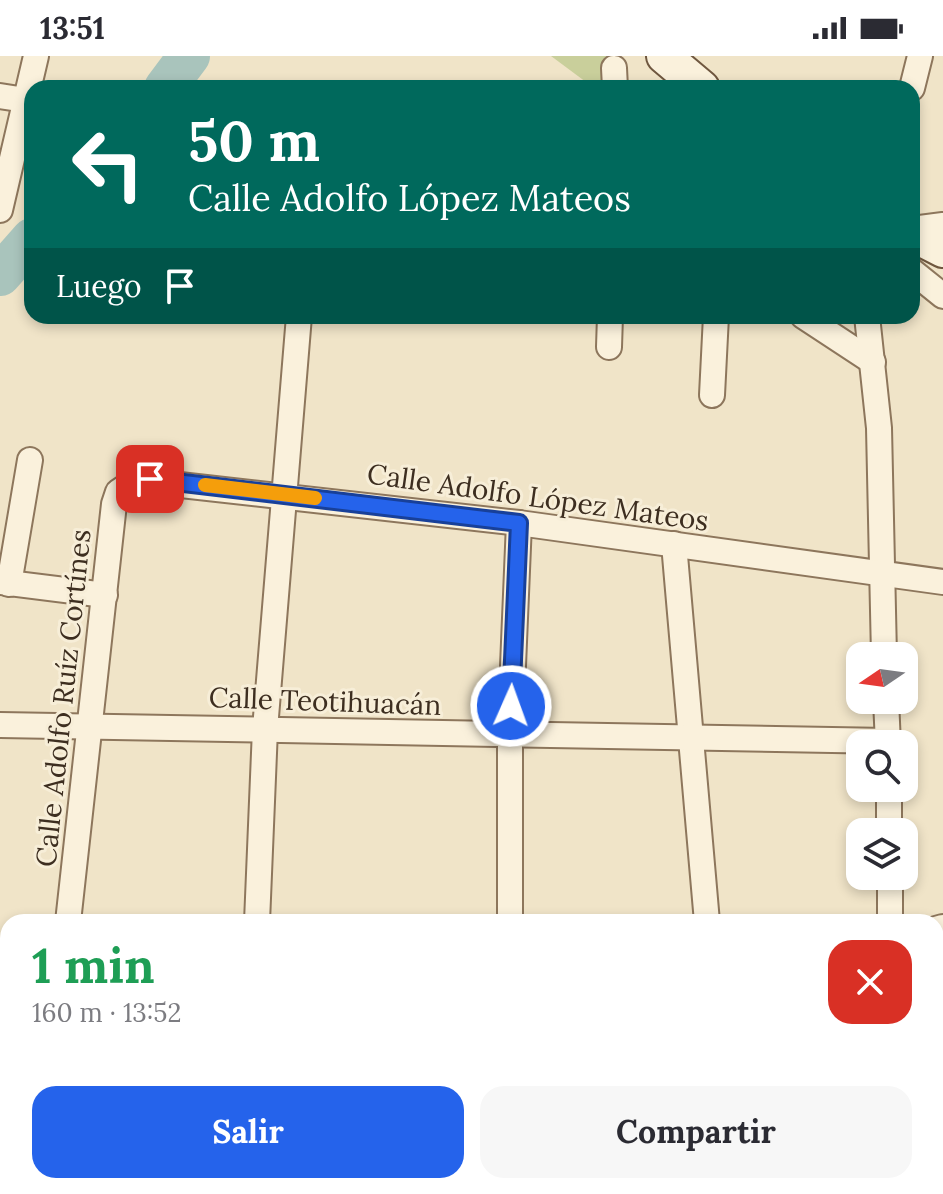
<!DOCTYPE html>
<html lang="es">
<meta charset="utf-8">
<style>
body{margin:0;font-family:Lora,serif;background:#f7f7f7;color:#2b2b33;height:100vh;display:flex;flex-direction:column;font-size:30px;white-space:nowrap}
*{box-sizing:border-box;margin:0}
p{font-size:26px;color:#7c7c81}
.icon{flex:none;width:44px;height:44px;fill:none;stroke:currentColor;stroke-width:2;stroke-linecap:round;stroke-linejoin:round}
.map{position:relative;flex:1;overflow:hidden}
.sheet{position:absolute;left:0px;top:858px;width:944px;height:280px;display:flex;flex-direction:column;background:#fff;border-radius:24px 24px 0 0;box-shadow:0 4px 12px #0003}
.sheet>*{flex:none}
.banner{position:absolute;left:24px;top:24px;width:896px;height:244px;border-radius:24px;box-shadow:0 4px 12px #0003;background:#00695c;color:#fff;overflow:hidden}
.needle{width:52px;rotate:257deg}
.fabs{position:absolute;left:846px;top:586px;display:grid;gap:16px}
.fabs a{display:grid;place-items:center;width:72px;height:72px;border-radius:16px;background:#fff;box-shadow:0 4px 12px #0003;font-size:40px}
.pin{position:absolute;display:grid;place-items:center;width:68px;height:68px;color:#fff;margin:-34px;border-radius:16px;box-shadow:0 4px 12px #0006}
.me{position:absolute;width:88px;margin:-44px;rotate:2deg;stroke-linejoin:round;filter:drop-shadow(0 0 6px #0008)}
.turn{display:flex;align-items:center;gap:28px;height:168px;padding:0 32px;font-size:36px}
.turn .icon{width:104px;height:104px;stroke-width:2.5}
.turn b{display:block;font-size:56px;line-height:68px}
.then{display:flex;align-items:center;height:76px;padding:0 32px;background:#0003;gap:16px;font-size:30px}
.round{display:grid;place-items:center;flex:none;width:84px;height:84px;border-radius:24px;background:#f7f7f7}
.summary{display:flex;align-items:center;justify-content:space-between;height:136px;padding:0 32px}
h1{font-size:48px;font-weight:800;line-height:60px;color:#1e9e55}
.action{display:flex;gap:16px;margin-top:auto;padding:16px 32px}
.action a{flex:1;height:92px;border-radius:24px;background:#2563eb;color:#fff;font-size:32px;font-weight:800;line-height:92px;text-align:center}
.action a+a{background:#f7f7f7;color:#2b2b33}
.status{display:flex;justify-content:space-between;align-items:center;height:56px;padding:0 40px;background:#fff;direction:ltr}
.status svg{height:22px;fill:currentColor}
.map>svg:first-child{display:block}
</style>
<div class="status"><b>13:51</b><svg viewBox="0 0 49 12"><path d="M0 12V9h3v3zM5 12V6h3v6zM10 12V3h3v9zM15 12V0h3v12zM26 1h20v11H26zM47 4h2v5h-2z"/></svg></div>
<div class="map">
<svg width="943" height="1138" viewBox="0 0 943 1138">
<rect width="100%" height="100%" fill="#f0e4c8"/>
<polygon fill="#c9cf9b" points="551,0 610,0 605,32 594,32"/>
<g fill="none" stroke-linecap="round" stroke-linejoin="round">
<g stroke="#a9c4bc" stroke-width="42">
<polyline points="165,32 189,0"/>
<polyline points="0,219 32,183"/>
</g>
<g stroke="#8d765c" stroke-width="28">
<g id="minor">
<polyline points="614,12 615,32"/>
<polyline points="912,32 920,0"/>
<polyline points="0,40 32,45"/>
<polyline points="0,154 36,0"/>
<polyline points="912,173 943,169"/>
<polyline points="912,215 943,240"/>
<polyline points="803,260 873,306"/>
<polyline points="867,260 879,372 884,600"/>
<polyline points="609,291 610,260"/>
<polyline points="712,339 716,260"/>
<polyline points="674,488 707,866"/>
<polyline points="0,526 105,539"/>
<polyline points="9,528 30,404"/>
<polyline points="886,644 888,688"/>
<polyline points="0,669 888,685"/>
<polyline points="889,732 889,776"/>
<polyline points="890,820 890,866"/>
<polyline points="68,866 114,448 118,436 136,424 519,467 943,526"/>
<polyline points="257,866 265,673 299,260"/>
<polyline points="510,866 510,681 519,467"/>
<polyline points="0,920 8,921"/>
<polyline points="912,1130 915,1138"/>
<polyline points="29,1138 30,1130"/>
<polyline points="243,1138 243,1130"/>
<polyline points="762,1138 771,1130"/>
</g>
</g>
<g stroke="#8d765c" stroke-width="34">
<g id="tertiary">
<polyline points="936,876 943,874"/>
<polyline points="567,1138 575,1130"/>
</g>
</g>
<g stroke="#6f573f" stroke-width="38">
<g id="secondary">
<polyline points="664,0 702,32"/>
<polyline points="912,178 943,194"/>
</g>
</g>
<use href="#minor" stroke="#faf1dc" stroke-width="24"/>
<use href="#tertiary" stroke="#faf1dc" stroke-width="30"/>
<use href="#secondary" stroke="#faf1dc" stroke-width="34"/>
</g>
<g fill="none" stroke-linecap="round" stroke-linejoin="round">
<g stroke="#184099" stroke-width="20">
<polyline id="route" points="150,423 519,467 511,650"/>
</g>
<use href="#route" stroke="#2563eb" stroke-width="14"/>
<polyline stroke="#f59e0b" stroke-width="14" points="205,429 315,442"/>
</g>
<g text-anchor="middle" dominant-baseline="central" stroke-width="6" stroke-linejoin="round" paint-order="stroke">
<g font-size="28" fill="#3d2e20" stroke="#f7eed8">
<text transform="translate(538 441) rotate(8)">Calle Adolfo López Mateos</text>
<text transform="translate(63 642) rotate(-84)">Calle Adolfo Ruíz Cortínes</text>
<text transform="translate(325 645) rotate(2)">Calle Teotihuacán</text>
</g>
</g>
</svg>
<div class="fabs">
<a><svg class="needle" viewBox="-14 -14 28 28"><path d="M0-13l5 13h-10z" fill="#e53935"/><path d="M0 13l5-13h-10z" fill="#7c7c81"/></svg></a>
<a><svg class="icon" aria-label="search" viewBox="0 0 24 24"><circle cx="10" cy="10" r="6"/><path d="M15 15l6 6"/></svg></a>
<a><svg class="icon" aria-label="layers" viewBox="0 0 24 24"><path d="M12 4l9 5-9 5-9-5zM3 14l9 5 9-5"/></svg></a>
</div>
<div class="pin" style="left:150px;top:423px;background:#d93025"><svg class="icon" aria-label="arrive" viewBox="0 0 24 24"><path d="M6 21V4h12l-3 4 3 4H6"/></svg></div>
<svg class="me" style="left:511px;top:650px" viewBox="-20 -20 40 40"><circle r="17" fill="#2563eb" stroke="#fff" stroke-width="3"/><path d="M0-11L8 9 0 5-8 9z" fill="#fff"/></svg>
<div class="banner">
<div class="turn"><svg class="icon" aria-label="left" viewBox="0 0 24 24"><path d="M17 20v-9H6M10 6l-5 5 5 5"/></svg><div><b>50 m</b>Calle Adolfo López Mateos</div></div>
<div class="then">Luego<svg class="icon" aria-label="arrive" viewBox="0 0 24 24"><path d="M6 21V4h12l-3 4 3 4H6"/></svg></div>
</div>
<section class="sheet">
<div class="summary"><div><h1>1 min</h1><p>160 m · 13:52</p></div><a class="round" style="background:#d93025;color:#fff"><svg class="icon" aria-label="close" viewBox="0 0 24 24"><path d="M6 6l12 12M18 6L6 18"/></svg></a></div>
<div class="action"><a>Salir</a><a>Compartir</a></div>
</section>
</div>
